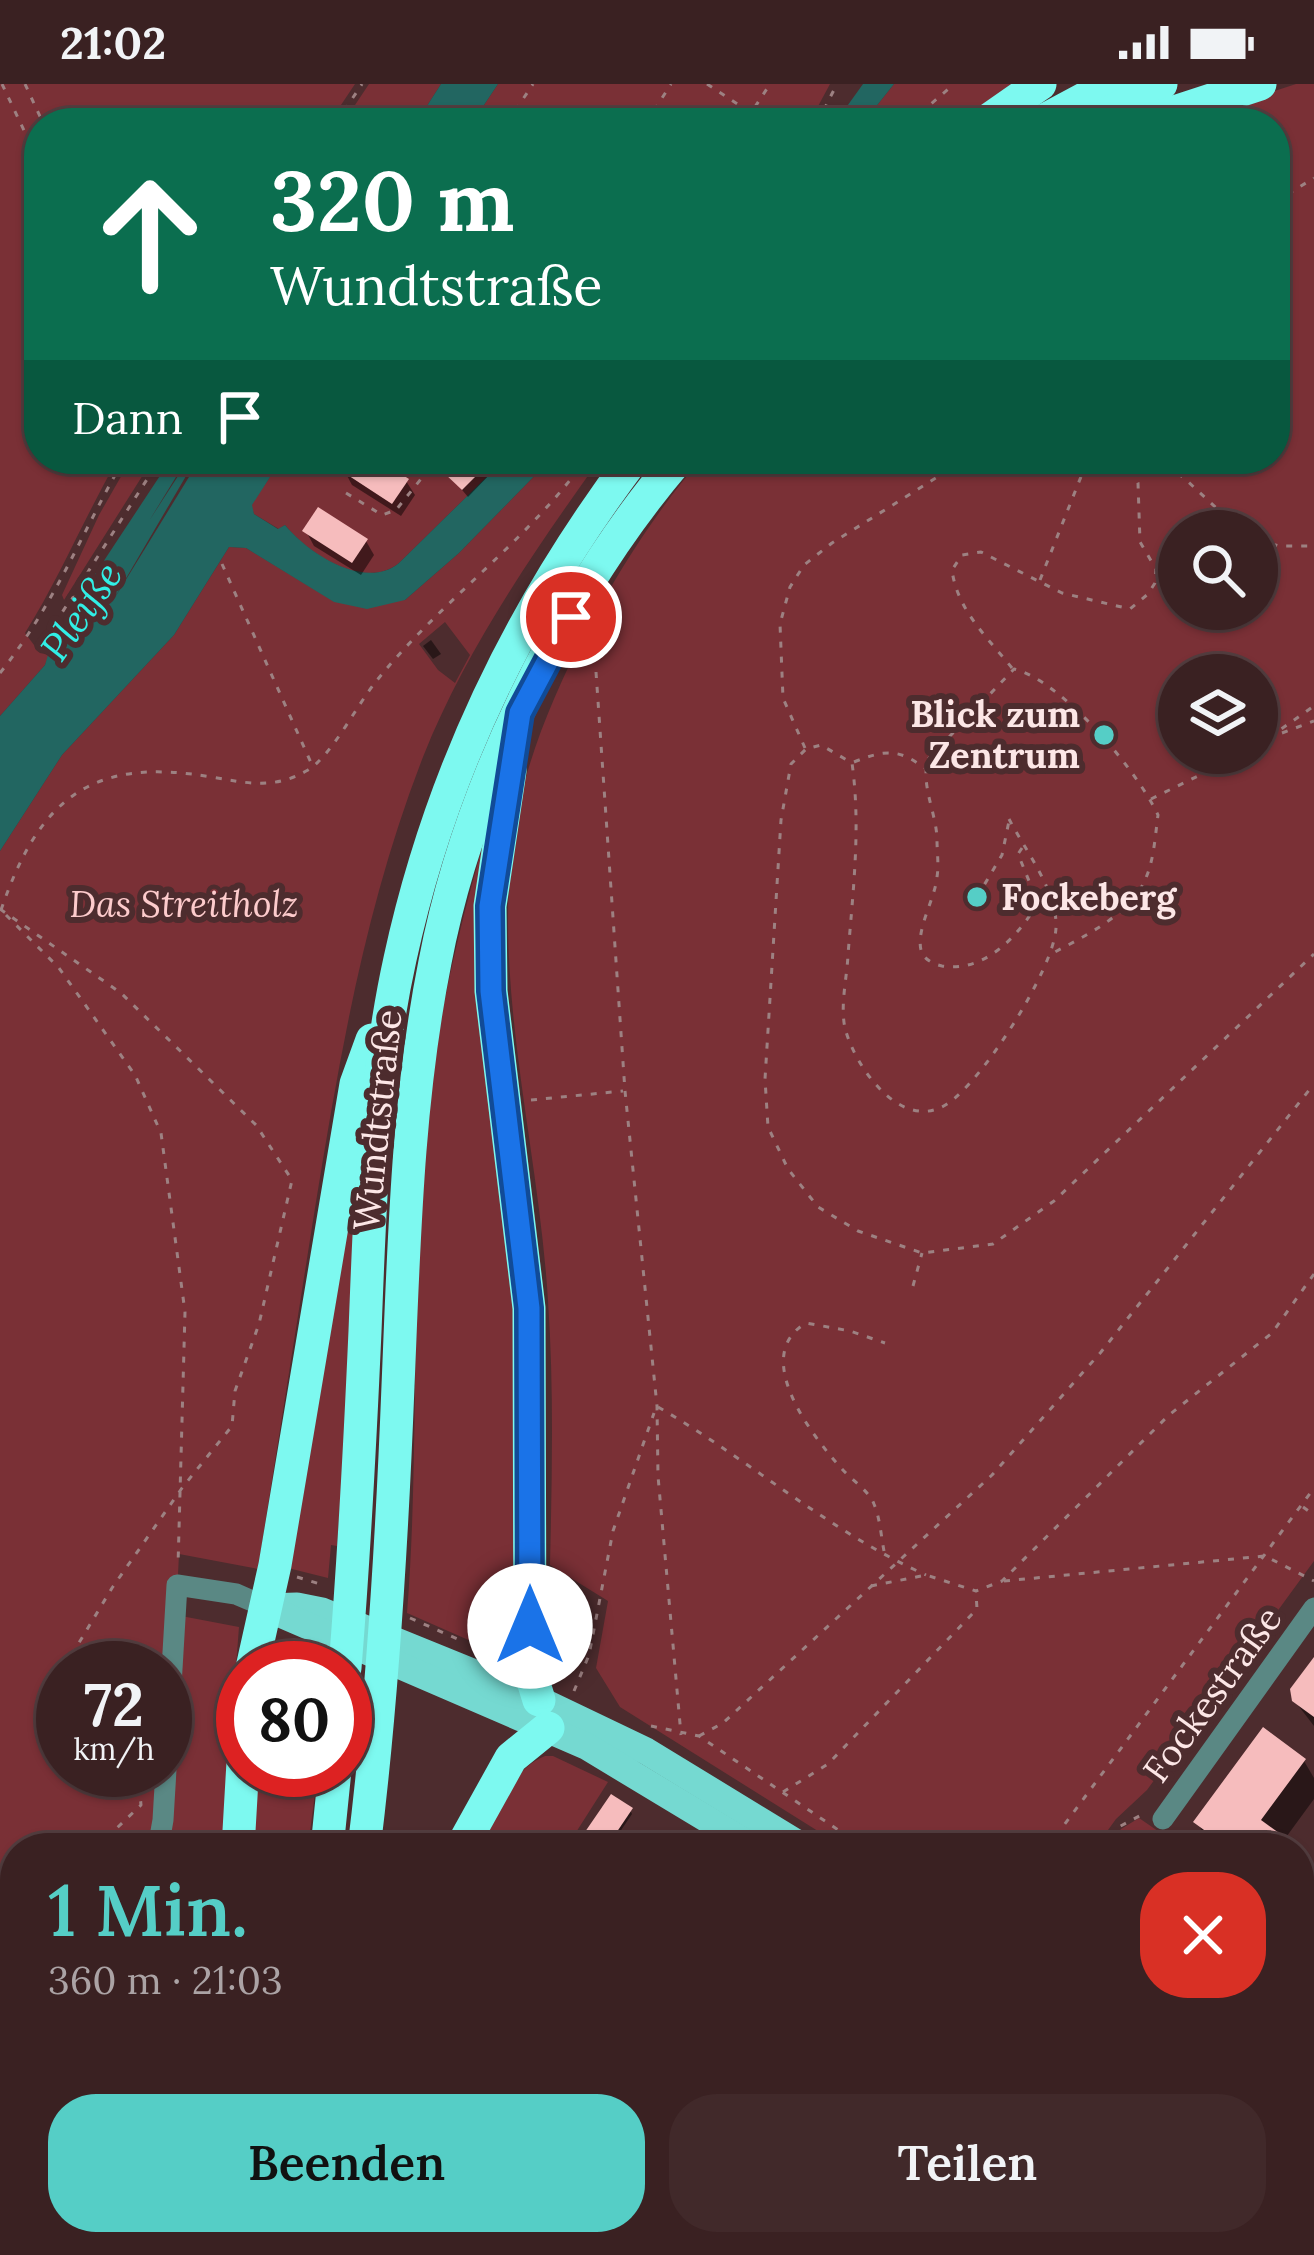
<!DOCTYPE html>
<html lang="de">
<meta charset="utf-8">
<style>
body{margin:0;font-family:Lora,serif;background:#41292a;color:#f1f3f6;height:100vh;display:flex;flex-direction:column;font-size:45px;white-space:nowrap}
*{box-sizing:border-box;margin:0}
p{font-size:39px;color:#aba3a5}
.icon{flex:none;width:66px;height:66px;fill:none;stroke:currentColor;stroke-width:2;stroke-linecap:round;stroke-linejoin:round}
.map{position:relative;flex:1;overflow:hidden}
.side{position:absolute;left:0px;top:1749px;width:1314px;height:423px;display:flex;flex-direction:column;background:#3a2122;border-radius:48px 48px 0 0;box-shadow:0 3px 9px #0004,0 0 0 3px #543e40}
.side>*{flex:none}
.hud{position:absolute;left:24px;top:24px;width:1266px;height:366px;border-radius:48px;box-shadow:0 3px 9px #0004,0 0 0 3px #543e40;background:#0b6e4f;color:#fff;overflow:hidden}
.controls{position:absolute;left:1158px;top:426px;display:grid;gap:24px}
.controls a{display:grid;place-items:center;width:120px;height:120px;border-radius:50%;background:#3a2122;box-shadow:0 3px 9px #0004,0 0 0 3px #543e40;font-size:60px}
.speed{position:absolute;left:36px;top:1557px;display:flex;gap:24px;font-size:60px;font-weight:700;text-align:center}
.speed>*{display:grid;place-content:center;width:156px;height:156px;border-radius:50%;background:#3a2122;box-shadow:0 3px 9px #0004,0 0 0 3px #543e40;line-height:1}
.speed small{font-size:30px;font-weight:400}
.speed .limit{border:18px solid #d22;background:#fff;color:#111}
.pin{position:absolute;display:grid;place-items:center;width:102px;height:102px;color:#fff;margin:-51px;border:6px solid #fff;border-radius:50%;box-shadow:0 3px 12px #0007}
.me{position:absolute;width:132px;margin:-66px;rotate:0deg;stroke-linejoin:round;filter:drop-shadow(0 0 9px #0008)}
.turn{display:flex;align-items:center;gap:42px;height:252px;padding:0 48px;font-size:54px}
.turn .icon{width:156px;height:156px;stroke-width:2.5}
.turn b{display:block;font-size:84px;line-height:102px}
.then{display:flex;align-items:center;height:114px;padding:0 48px;background:#0003;gap:24px;font-size:45px}
.round{display:grid;place-items:center;flex:none;width:126px;height:126px;border-radius:48px;background:#41292a}
.summary{display:flex;align-items:center;justify-content:space-between;height:204px;padding:0 48px}
h1{font-size:72px;font-weight:600;line-height:90px;color:#55cec6}
.action{display:flex;gap:24px;margin-top:auto;padding:24px 48px}
.action a{flex:1;height:138px;border-radius:48px;background:#55cec6;color:#111;font-size:48px;font-weight:600;line-height:138px;text-align:center}
.action a+a{background:#41292a;color:#f1f3f6}
.status{display:flex;justify-content:space-between;align-items:center;height:84px;padding:0 60px;background:#3a2122;direction:ltr}
.status svg{height:33px;fill:currentColor}
.map>svg:first-child{display:block}
</style>
<div class="status"><b>21:02</b><svg viewBox="0 0 49 12"><path d="M0 12V9h3v3zM5 12V6h3v6zM10 12V3h3v9zM15 12V0h3v12zM26 1h20v11H26zM47 4h2v5h-2z"/></svg></div>
<div class="map">
<svg width="1314" height="2171" viewBox="0 0 1314 2171">
<rect width="100%" height="100%" fill="#4d2c2e"/>
<g fill="#7a3036" fill-rule="evenodd">
<path d="M0,0h355l-26,39h-290v336h79c-33,57 -58,118 -93,174l15,20 9,2 -4,10 -45,51z"/>
<polygon points="369,0 441,0 416,39 343,39"/>
<polygon points="498,0 830,0 809,39 472,39"/>
<polygon points="894,0 1013,0 960,39 863,39"/>
<path d="M1296,0h18v1477l-167,229 -31,29 -21,29h-250l-225,-141 -24,-39 12,-67 -58,-36c2,-88 4,-177 -2,-264 -9,-153 -55,-309 -35,-463 15,-120 109,-288 188,-379h574v-336h-99zM1179,447h78v78h-78zM1179,591h78v78h-78z"/>
<polygon points="131,375 135,375 132,381 140,386 147,375 153,375 64,516 62,511 99,431"/>
<path d="M330,375h175l-106,104c-34,28 -91,-9 -114,-38l-6,4 -25,-15 -3,-9 21,-31h39z"/>
<path d="M551,375h49c-66,92 -135,192 -177,298 -57,146 -83,297 -108,451 -19,120 -38,241 -57,361l-79,-15 -3,61 63,12 -13,169 1,52h-212v393h225v14h-240v-1404l62,-96 112,-120 55,-88 17,1 89,54 70,-2 54,-47zM445,538l25,33 -15,28 -17,-13 -19,-26zM63,1584h102v102h-102z"/>
<path d="M494,724l26,501 3,355 -116,-51c12,-149 4,-305 16,-456 9,-119 36,-235 71,-349z"/>
<path d="M352,1065c11,131 -6,266 -15,397l-6,-1 -3,33 -44,-11z"/>
<path d="M545,1672h8l55,26 -42,66h-85c16,-32 29,-79 64,-92z"/>
<polygon points="251,1686 318,1686 308,1764 254,1764"/>
<polygon points="1139,1734 1171,1756 1174,1752 1189,1764 1108,1764 1121,1745"/>
<polygon points="1299,1851 1314,1863 1314,1914 1299,1932"/>
</g>
<g fill="#226661">
<polygon points="441,0 498,0 472,39 416,39"/>
<polygon points="863,0 894,0 863,39 835,39"/>
<path d="M171,375h16l-38,62 40,-62h7l-85,145 89,-145h112l7,10 -8,5h-39l-20,31 2,9 24,15 7,-4c23,28 80,66 114,38l106,-104h46l-92,94 -54,47 -38,9 -33,-7 -88,-54 -17,-1 -55,88 -112,120 -62,96v-135l45,-51 8,-27z"/>
</g>
<g fill="#0007">
<polygon points="351,375 373,375 406,397 415,411 401,432 352,401 344,386"/>
<polygon points="459,375 487,375 494,386 468,413 447,388"/>
<polygon points="306,447 366,457 374,471 361,491 314,462"/>
<polygon points="431,556 441,570 433,575 423,562"/>
<polygon points="1314,1578 1314,1642 1294,1616"/>
<polygon points="1304,1677 1314,1694 1314,1715 1284,1756 1288,1764 1212,1764 1197,1738"/>
<polygon points="630,1726 632,1730 609,1764 578,1764"/>
<polygon points="1314,1997 1314,2048 1301,2025 1300,2015"/>
<polygon points="550,2157 630,2157 622,2171 542,2171"/>
<polygon points="954,2157 946,2171 930,2171 916,2158"/>
<polygon points="1108,2157 1131,2157 1126,2167"/>
<polygon points="1231,2157 1285,2157 1307,2171 1224,2171"/>
</g>
<g fill="#f6bcbd">
<polygon points="348,375 378,375 409,395 392,420 340,386"/>
<polygon points="455,375 493,375 462,406 443,388"/>
<polygon points="318,423 368,455 352,479 302,447"/>
<polygon points="1314,1573 1314,1633 1292,1617 1290,1605"/>
<polygon points="1263,1643 1306,1675 1261,1736 1286,1754 1278,1764 1229,1764 1193,1738"/>
<polygon points="611,1710 633,1724 606,1764 574,1764"/>
</g>
<g fill="none" stroke-linecap="round" stroke-linejoin="round">
<g stroke="#9d8182" stroke-width="3" stroke-dasharray="6 9" stroke-linecap="butt">
<polyline points="2,0 39,78"/>
<polyline points="25,0 43,39"/>
<polyline points="707,0 751,29 770,0"/>
<polyline points="336,39 362,0"/>
<polyline points="507,39 533,0"/>
<polyline points="646,39 671,0"/>
<polyline points="817,39 837,0"/>
<polyline points="909,39 954,0"/>
<polyline points="1275,118 1314,94"/>
<polyline points="1151,375 1183,393 1241,447"/>
<polyline points="346,409 382,431 396,426 437,375"/>
<polyline points="1257,456 1279,462 1314,462"/>
<polyline points="222,480 312,681"/>
<polyline points="1040,496 1088,375"/>
<polyline points="44,568 49,549 160,375"/>
<path d="M1012,584c-24,-30 -55,-58 -60,-98l10,-15 19,-3 81,41 68,16 18,-15 7,-11 1,-14 -16,-27 -2,-59 -11,-24"/>
<polyline points="596,588 625,1007 657,1322 658,1392 681,1651"/>
<path d="M0,589c55,-69 81,-139 124,-214"/>
<polyline points="1282,649 1314,637"/>
<polyline points="1257,662 1314,622"/>
<polyline points="805,664 783,614 780,540 790,503 804,481 832,459 947,387 976,375"/>
<path d="M854,678c30,-12 45,-14 70,6"/>
<polyline points="1151,715 1245,669"/>
<path d="M1009,735c16,31 49,73 47,109 -2,41 -74,154 -109,176 -46,30 -93,-39 -102,-76 -5,-22 2,-51 3,-73 5,-65 13,-128 4,-192l-31,-18 -15,4 -15,15 -10,56 -16,259 3,48 20,42 30,38 40,24 64,22 71,-9 61,-43 260,-247"/>
<path d="M1022,764l-4,6 20,49c-20,33 -53,70 -96,63 -9,-2 -19,-7 -21,-16 -5,-21 14,-51 16,-73 2,-12 0,-25 0,-37 0,-26 -18,-58 -8,-82l85,-89c48,12 123,101 144,146 -3,22 -4,47 -14,67 -15,33 -61,55 -91,71"/>
<polyline points="977,813 1002,771 1009,737"/>
<polyline points="0,825 121,909 256,1041 292,1096 259,1240 235,1307 232,1342 182,1404 112,1504 74,1567 77,1584"/>
<path d="M1,826c38,-111 90,-154 210,-133 36,6 63,13 97,-7 23,-14 48,-63 66,-86 64,-81 152,-141 212,-225"/>
<polyline points="6,831 59,884 135,991 161,1049 185,1228 178,1482"/>
<polyline points="531,1016 623,1007"/>
<polyline points="913,1202 922,1169"/>
<path d="M658,1323c92,53 170,124 268,168"/>
<polyline points="1303,1423 1314,1431"/>
<path d="M884,1467c-3,-15 -4,-33 -10,-47 -5,-13 -22,-24 -32,-35 -30,-33 -92,-113 -36,-146l44,8 35,12"/>
<polyline points="297,1493 323,1501"/>
<polyline points="1004,1497 1265,1472 1314,1497"/>
<polyline points="871,1502 926,1491 976,1507 1002,1497 1169,1331 1272,1249 1314,1190"/>
<polyline points="410,1534 462,1557"/>
<polyline points="574,1607 589,1571 613,1447 654,1329"/>
<polyline points="651,1642 699,1652 865,1764"/>
<polyline points="699,1652 723,1639 992,1391 1101,1268 1314,1000"/>
<polyline points="783,1708 828,1680 977,1525 976,1509"/>
<polyline points="96,1764 141,1721 139,1700 126,1686"/>
<polyline points="1047,1764 1314,1404"/>
<polyline points="1101,1764 1115,1745 1145,1729"/>
<polyline points="0,1867 15,1843"/>
<polyline points="704,2157 725,2171"/>
<polyline points="120,2171 121,2157"/>
<polyline points="824,2171 824,2157"/>
</g>
<g stroke="#5a8884" stroke-width="21">
<polyline points="1163,1735 1314,1524"/>
<polyline points="158,1764 163,1736 177,1501 236,1510 266,1523"/>
<polyline points="1299,1970 1314,1952"/>
<polyline points="0,2013 15,1988"/>
<polyline points="878,2171 886,2157"/>
<polyline points="1174,2171 1182,2157"/>
</g>
<g stroke="#75d9d1" stroke-width="27">
<polyline points="266,1523 297,1522 322,1527 529,1611 646,1667 805,1764"/>
<polyline points="276,1528 586,1662 755,1764"/>
<polyline points="1299,2062 1314,2071"/>
<polyline points="1299,2117 1314,2126"/>
</g>
<g stroke="#7df9f0" stroke-width="33">
<polyline points="984,39 1040,0"/>
<polyline points="1039,39 1112,0"/>
<polyline points="1091,39 1161,0"/>
<polyline points="1141,39 1260,0"/>
<polyline points="510,687 490,822 491,907 529,1224 530,1587 539,1616"/>
<polyline points="252,1584 275,1481 356,1000 372,956"/>
<path d="M345,1584c9,-112 15,-224 20,-337 5,-124 8,-250 35,-372 40,-184 120,-350 233,-500"/>
<polyline points="238,1764 243,1678"/>
<polyline points="327,1764 335,1686"/>
<path d="M364,1764c19,-153 28,-308 34,-462 6,-142 9,-284 37,-424 33,-173 129,-370 243,-503"/>
<polyline points="461,1764 511,1674 548,1644"/>
<polyline points="260,2171 263,2157"/>
<polyline points="304,2171 308,2157"/>
</g>
</g>
<g fill="none" stroke-linecap="round" stroke-linejoin="round">
<g stroke="#114b97" stroke-width="30">
<polyline id="route" points="530,1542 529,1224 491,907 490,822 520,629 571,533"/>
</g>
<use href="#route" stroke="#1a73e8" stroke-width="21"/>
</g>
<g fill="#55cec6" stroke="#4d2c2e" stroke-width="4.5">
<circle cx="1104" cy="651" r="12"/>
<circle cx="977" cy="813" r="12"/>
</g>
<g text-anchor="middle" dominant-baseline="central" stroke-width="12" stroke-linejoin="round" paint-order="stroke">
<g font-size="36" font-weight="bold" fill="#fce6e6" stroke="#4d2c2e" text-anchor="end">
<text x="1080" y="630">Blick zum<tspan x="1080" dy="41">Zentrum</tspan></text>
<text x="1001" y="813" text-anchor="start">Fockeberg</text>
</g>
<g font-size="36" font-style="italic" fill="#fdcbcc" stroke="#4d2c2e">
<text x="184" y="820">Das Streitholz</text>
</g>
<g font-size="36" fill="#fce6e6" stroke="#4d2c2e">
<text transform="translate(377 1036) rotate(-84)">Wundtstraße</text>
<text transform="translate(1212 1610) rotate(-54)">Fockestraße</text>
</g>
<g font-size="39" font-style="italic" fill="#31efe6" stroke="#4d2c2e">
<text transform="translate(81 527) rotate(-55)">Pleiße</text>
</g>
</g>
</svg>
<div class="controls">
<a><svg class="icon" aria-label="search" viewBox="0 0 24 24"><circle cx="10" cy="10" r="6"/><path d="M15 15l6 6"/></svg></a>
<a><svg class="icon" aria-label="layers" viewBox="0 0 24 24"><path d="M12 4l9 5-9 5-9-5zM3 14l9 5 9-5"/></svg></a>
</div>
<div class="speed"><div>72<small>km/h</small></div><div class="limit">80</div></div>
<div class="pin" style="left:571px;top:533px;background:#d93025"><svg class="icon" aria-label="arrive" viewBox="0 0 24 24"><path d="M6 21V4h12l-3 4 3 4H6"/></svg></div>
<svg class="me" style="left:530px;top:1542px" viewBox="-20 -20 40 40"><circle r="19" fill="#fff"/><path d="M0-13L10 11 0 6-10 11z" fill="#1a73e8"/></svg>
<div class="hud">
<div class="turn"><svg class="icon" aria-label="ahead" viewBox="0 0 24 24"><path d="M12 20V5M6 11l6-6 6 6"/></svg><div><b>320 m</b>Wundtstraße</div></div>
<div class="then">Dann<svg class="icon" aria-label="arrive" viewBox="0 0 24 24"><path d="M6 21V4h12l-3 4 3 4H6"/></svg></div>
</div>
<section class="side">
<div class="summary"><div><h1>1 Min.</h1><p>360 m · 21:03</p></div><a class="round" style="background:#d93025;color:#fff"><svg class="icon" aria-label="close" viewBox="0 0 24 24"><path d="M6 6l12 12M18 6L6 18"/></svg></a></div>
<div class="action"><a>Beenden</a><a>Teilen</a></div>
</section>
</div>
